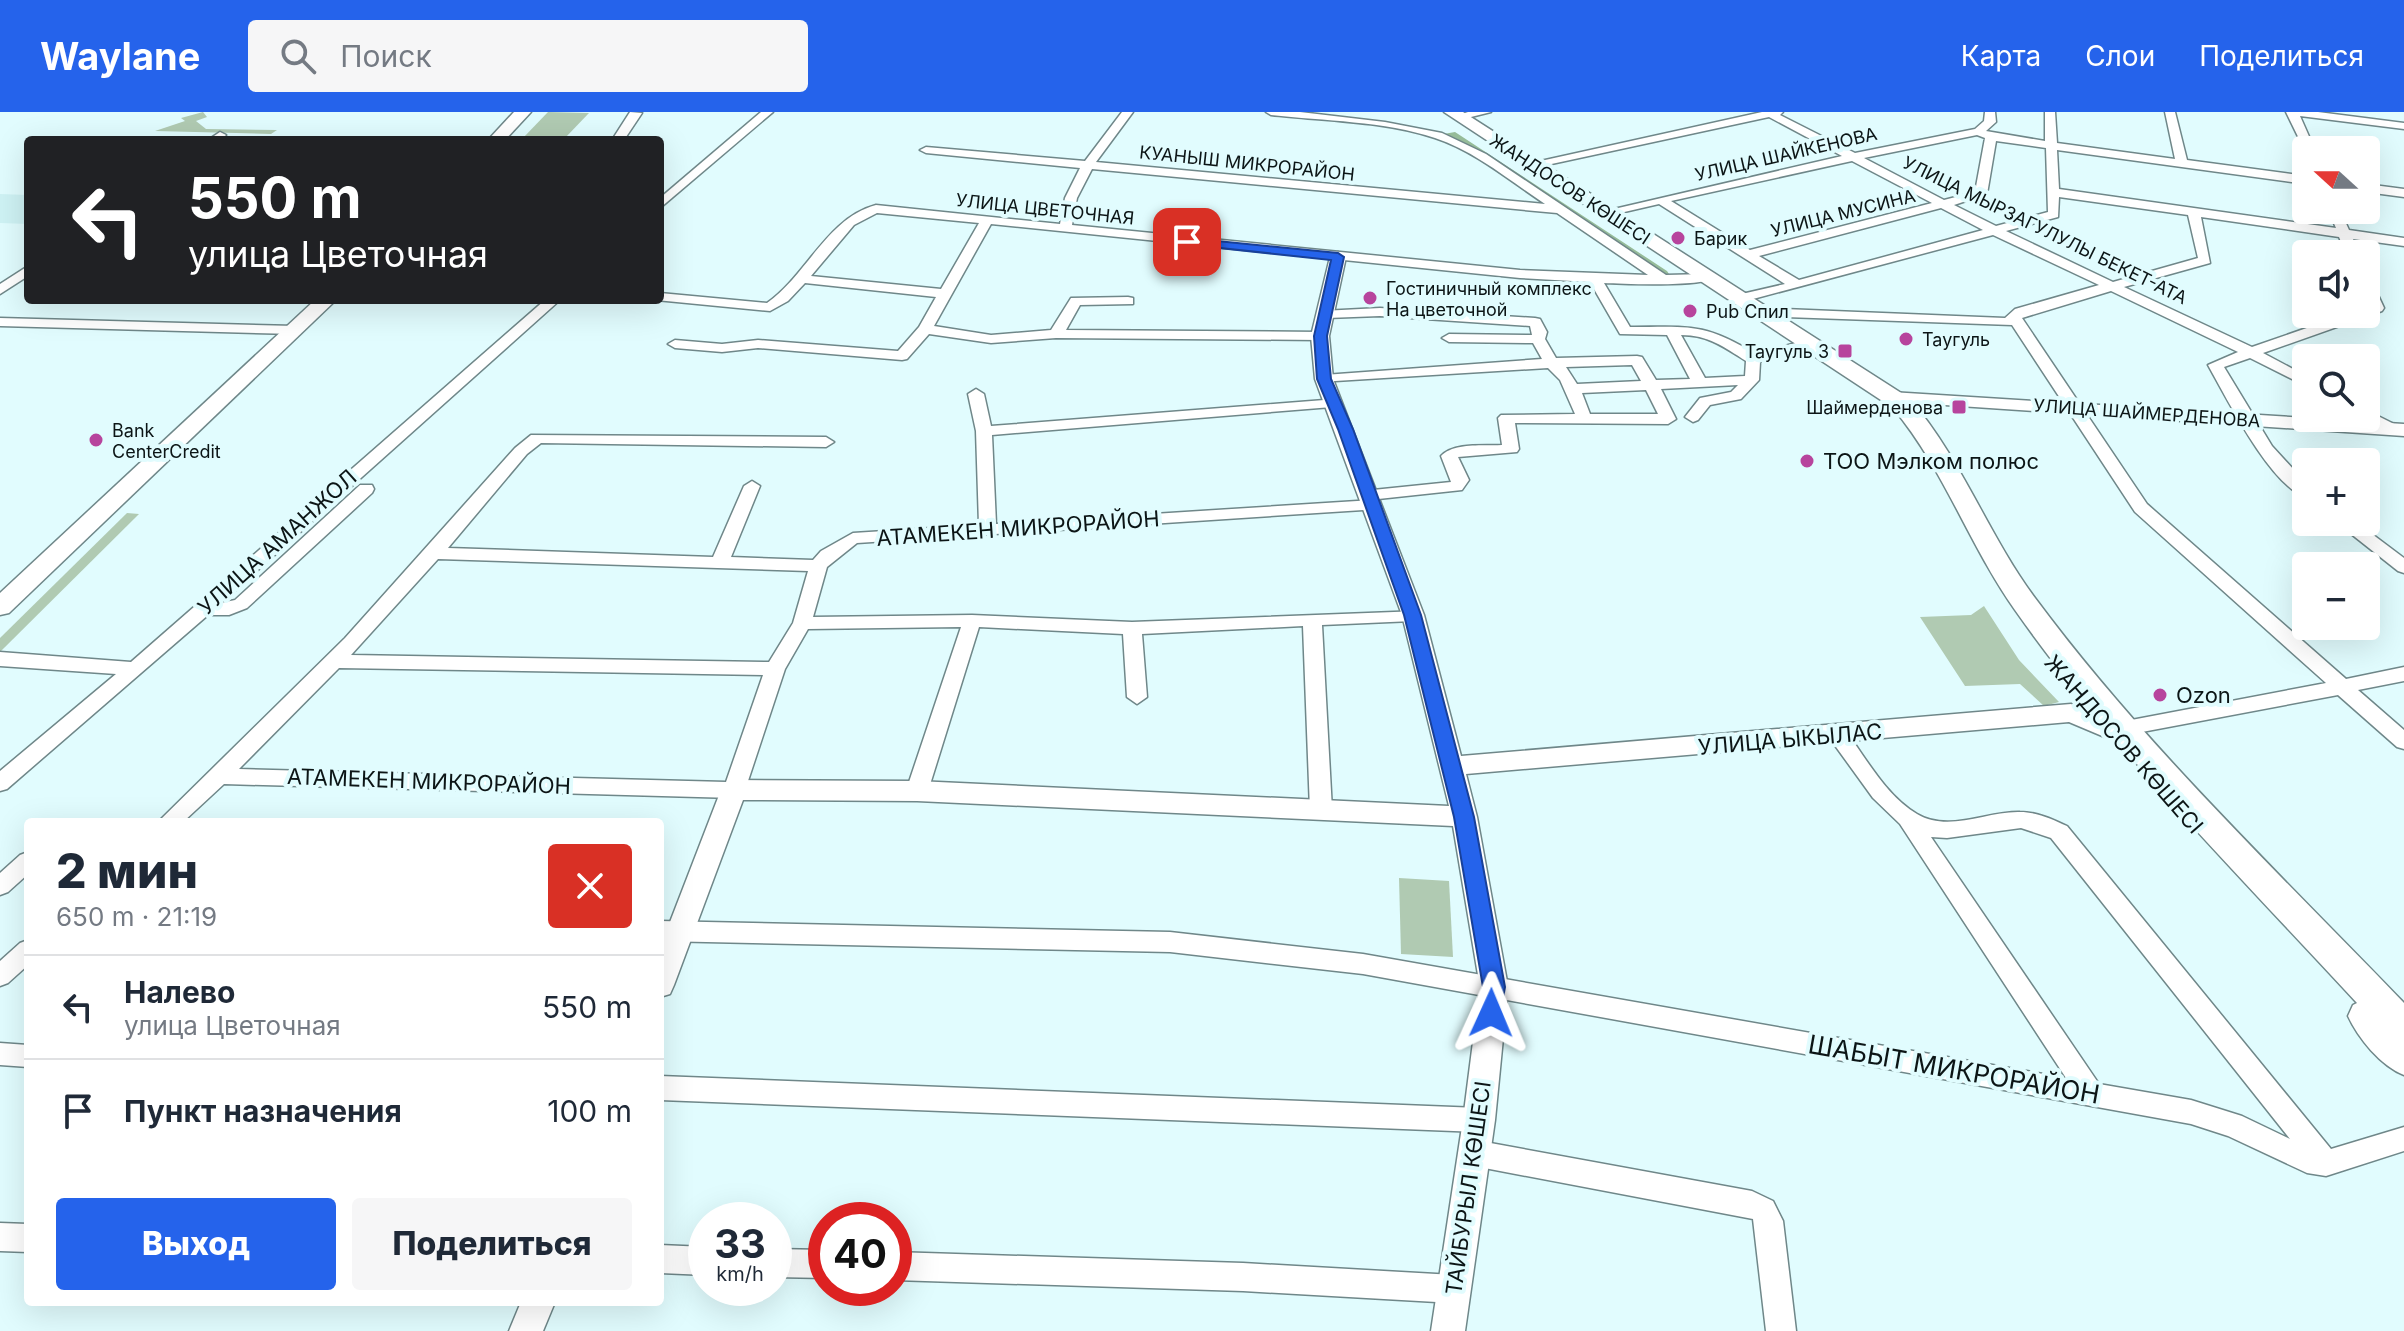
<!DOCTYPE html>
<html lang="ru">
<meta charset="utf-8">
<style>
body{margin:0;font-family:Inter,sans-serif;background:#f6f6f7;color:#1f2937;height:100vh;display:flex;flex-direction:column;font-size:30px;white-space:nowrap}
*{box-sizing:border-box;margin:0}
p{font-size:26px;color:#747a83}
.icon{flex:none;width:44px;height:44px;fill:none;stroke:currentColor;stroke-width:2;stroke-linecap:round;stroke-linejoin:round}
.map{position:relative;flex:1;overflow:hidden}
.side{position:absolute;left:24px;top:706px;width:640px;height:488px;display:flex;flex-direction:column;background:#fff;border-radius:8px;box-shadow:0 8px 32px #0002}
.side>*{flex:none}
.banner{position:absolute;left:24px;top:24px;width:640px;height:168px;border-radius:8px;box-shadow:0 8px 32px #0002;background:#202124;color:#fff;overflow:hidden}
.needle{width:52px;rotate:291deg}
.fabs{position:absolute;left:2292px;top:24px;display:grid;gap:16px}
.fabs a{display:grid;place-items:center;width:88px;height:88px;border-radius:8px;background:#fff;box-shadow:0 8px 32px #0002;font-size:40px}
.speed{position:absolute;left:688px;top:1090px;display:flex;gap:16px;font-size:40px;font-weight:700;text-align:center}
.speed>*{display:grid;place-content:center;width:104px;height:104px;border-radius:50%;background:#fff;box-shadow:0 8px 32px #0002;line-height:1}
.speed small{font-size:20px;font-weight:400}
.speed .limit{border:12px solid #d22;background:#fff;color:#111}
.pin{position:absolute;display:grid;place-items:center;width:68px;height:68px;color:#fff;margin:-34px;border-radius:16px;box-shadow:0 4px 12px #0006}
.me{position:absolute;width:88px;margin:-44px;rotate:1deg;stroke-linejoin:round;filter:drop-shadow(0 0 6px #0008)}
.turn{display:flex;align-items:center;gap:28px;height:168px;padding:0 32px;font-size:36px}
.turn .icon{width:104px;height:104px;stroke-width:2.5}
.turn b{display:block;font-size:56px;line-height:68px}
.round{display:grid;place-items:center;flex:none;width:84px;height:84px;border-radius:8px;background:#f6f6f7}
.head{display:flex;align-items:center;justify-content:space-between;height:136px;padding:0 32px}
h1{font-size:48px;font-weight:800;line-height:60px}
.primary-button{display:flex;gap:16px;margin-top:auto;padding:16px 32px}
.primary-button a{flex:1;height:92px;border-radius:8px;background:#2563eb;color:#fff;font-size:32px;font-weight:800;line-height:92px;text-align:center}
.primary-button a+a{background:#f6f6f7;color:#1f2937}
ul{padding:0;list-style:none}
li{display:flex;align-items:center;gap:24px;height:104px;padding:0 32px;border-top:2px solid #e0e1e3}
li div{flex:1}
li b{display:block;font-size:30px}
li em{font-style:normal}
header{display:flex;align-items:center;gap:48px;box-sizing:border-box;height:112px;padding:0 40px;background:#2563eb;color:#fff}
header strong{font-size:38px}
nav{display:flex;gap:44px;margin-inline-start:auto;font-size:28px}
.search{width:560px;height:72px;background:#f6f6f7;display:flex;align-items:center;gap:20px;box-sizing:border-box;padding:0 28px;border-radius:8px;color:#747a83;font-size:30px}
.map>svg:first-child{display:block}
</style>
<header>
<strong>Waylane</strong>
<div class="search"><svg class="icon" aria-label="search" viewBox="0 0 24 24"><circle cx="10" cy="10" r="6"/><path d="M15 15l6 6"/></svg>Поиск</div>
<nav><a>Карта</a><a>Слои</a><a>Поделиться</a></nav>
</header>
<div class="map">
<svg width="2404" height="1219" viewBox="0 0 2404 1219">
<rect width="100%" height="100%" fill="#e1fcfe"/>
<polygon fill="#cef2f4" points="0,82 28,83 28,112 0,111"/>
<g fill="#b0cab2">
<polygon points="203,0 207,5 196,9 206,17 277,18 271,22 155,19 185,9 181,6"/>
<polygon points="548,0 589,1 565,26 523,26"/>
<polygon points="127,401 139,402 0,540 0,526"/>
<polygon points="1984,494 2019,548 2059,590 2044,594 2020,572 1965,574 1920,505 1971,503"/>
<polygon points="1399,766 1449,769 1453,845 1401,842"/>
</g>
<polygon fill="#96bc99" points="1455,20 1667,159 1671,165 1664,168 1482,44 1438,23"/>
<g fill="none" stroke-linecap="round" stroke-linejoin="round">
<g stroke="#6f8789" stroke-width="3">
<g id="minor">
<polygon points="630,0 642,1 624,28 612,28"/>
<polygon points="761,0 773,0 660,96 660,86"/>
<path d="M1122,0h11l-37,50 449,42c-35,-23 -70,-53 -110,-66 -51,-17 -111,-17 -164,-23l-5,-3h34l85,10 57,11 44,21 180,121 40,-1 7,4c-13,9 -89,6 -109,5l26,44c58,0 74,-5 125,27l52,-14 7,4 -54,18 -1,18 -18,19 -31,6 -12,15 -5,2 -8,-5 15,-19 31,-6 7,-7 -77,4 15,30 -8,5 -153,-1 4,26 -2,3 -59,5 11,23 -7,10 -93,10 -8,-5 2,-4 88,-9 -10,-26c13,-14 43,-10 61,-11l-4,-27 3,-3 74,-1 -15,-34 -12,-12 -229,14 -2,-3 7,-4 218,-16 -9,-16 -84,-1 -7,-4 7,-4 83,1 -2,-9 -150,-10 -53,2 -7,-4 2,-3 58,-3 155,10 5,1 7,13 -2,7 11,19 81,-2 5,1 14,23 34,-1 -23,-44 -47,-1 -30,-52 -70,-4 -529,-54 -57,102 57,9 60,-5 20,-32 57,-1 5,1v6l-53,1 -14,25 254,2 7,4 -7,4 -264,-2 -65,5 -62,-9 -22,25 -5,1 -144,-12 -36,4 -47,-4 -7,-4 7,-4 47,4 36,-4 140,11 21,-24 17,-30 -131,-14 -17,18 -18,10 -114,-11h4v-7l107,10c40,-28 60,-85 109,-98l184,19 5,-26 15,-30 -154,-15 -6,-3 6,-3 159,14zM1092,57l465,44 91,62 -128,-5 -448,-45 5,-27zM877,101l102,10 -38,66 -130,-13 43,-51zM1681,223c27,0 43,12 65,26l-1,15 -40,2zM1632,253l9,16 -64,3 -11,-17zM1646,278l12,24h-68l-8,-21z"/>
<polygon points="1468,0 1491,0 1459,8 1453,5"/>
<path d="M1762,0h21l-3,3 75,38 120,-24 9,-8 1,-9h10l1,10 -10,9 59,10v-29h10l2,31 118,16 -10,-47h10l12,48 119,16v8l-249,-34 2,39 277,39 -8,-18h12l9,20 55,8v8l-51,-7 7,15h-14l-7,-17 -138,-20 9,46 -86,24 128,60 95,-33h19v-7l3,-1 -3,-27 5,1 13,28 -2,3 -119,42 43,23v10l-56,-28 -26,9 48,79 34,37v14c-35,-10 -80,-100 -98,-132l30,-13 -127,-61 -89,27 125,186 199,175 58,-12v14l-46,9 46,40v19l-7,-2 -59,-52 -212,40 -7,-2 -3,-5 3,-5 7,-2 200,-38 -191,-171 -123,-187 -253,-9 -7,-4 7,-4 246,10 10,-9 84,-24 -106,-50 -255,68 -7,-4 2,-3 52,-12 -126,-80 -52,12 -6,-4 241,-56 -73,-39 -236,51 -6,-4zM1977,23l8,3 -10,54 -31,8 -80,-42zM1996,29l50,7 2,64 -52,14 -42,-21 33,-11zM1852,49l80,42 -182,47 -79,-49zM2059,85l129,18 10,43 -85,24 -107,-51 52,-14zM1941,96l42,22 -184,50 -40,-24z"/>
<polygon points="2286,0 2318,0 2404,11 2404,17 2300,4 2315,38 2306,38 2306,41"/>
<polygon points="220,20 226,23 221,28 208,28"/>
<polygon points="2366,72 2404,77 2404,85 2366,80"/>
<polygon points="28,154 28,164 0,182 0,172"/>
<polygon points="545,188 560,188 221,491 235,488 360,373 372,373 374,377 372,381 247,496 229,503 208,503 7,677 0,679 0,659 116,562 0,554 0,540 131,550"/>
<polygon points="0,206 295,214 302,218 295,222 0,214"/>
<path d="M976,277l8,5 7,32 346,-27 3,3 -8,5 -340,28 4,89 377,-24 8,5 -2,4 -522,34 -30,24 -14,50 159,-2 160,7 288,-11 2,4 -9,6 -91,4 10,185 -3,6h-16l-3,-6 -7,-184 -161,8 5,63 -10,7 -10,-7 -4,-63 -144,-7 -51,164 -4,6h-14l-4,-6 55,-164 -153,2 -23,40 -40,121 -4,6 -7,2 -510,-14 -41,38h-25l187,-184 170,-190 16,-13 295,2 8,5 -8,5 -285,-4 -14,11 -79,94 265,9 31,-71 8,-5 8,5 -29,71 82,3 8,-9 32,-18 126,-8 -3,-94 -8,-37zM438,447l370,12 -15,52 -24,39 -418,-7zM339,556l424,7 -37,107 -487,-13z"/>
<polygon points="2366,298 2398,314 2400,317 2398,320 2386,320 2361,306 2366,306"/>
<polygon points="2336,410 2356,410 2404,446 2404,461 2398,459"/>
<path d="M1838,616l7,2c21,28 41,66 72,84 32,19 69,-3 103,-2 17,0 32,7 47,14l264,323 73,-22v24l-78,25 -19,-3 -79,-37 -37,-12 -828,-150 -193,-22 -510,-11v-20l510,11 193,22 703,124 -166,-254 -27,-26 -42,-58 -3,-5 3,-5zM2021,716l30,10 239,301 -48,-23 -51,-16 -92,-16 -168,-247 16,1z"/>
<polygon points="28,740 28,762 8,780 0,783 0,761 20,743"/>
<polygon points="28,828 28,853 8,871 0,874 0,849 20,831"/>
<polygon points="0,931 28,933 28,955 0,953"/>
<polygon points="660,964 1479,996 1488,999 1492,1008 1488,1017 1479,1020 660,988"/>
<polygon points="1474,1028 1752,1079 1773,1089 1783,1109 1796,1219 1766,1219 1753,1107 1474,1054 1465,1050 1461,1041 1465,1032"/>
<polygon points="0,1111 28,1112 28,1140 0,1139"/>
<polygon points="660,1133 706,1135 706,1163 660,1161"/>
<polygon points="774,1137 826,1138 826,1166 774,1165"/>
<polygon points="894,1140 1243,1151 1454,1163 1464,1167 1468,1177 1464,1187 1454,1191 1243,1179 894,1168"/>
</g>
</g>
<g stroke="#6f8789" stroke-width="3">
<g id="tertiary">
<polygon points="1338,140 1346,145 1329,224 1333,267 1424,503 1461,644 2071,592 2109,608 2135,610 2138,616 2135,622 2107,626 2069,610 1466,662 1477,705 1508,875 1495,1008 1465,1219 1431,1219 1463,1008 1480,875 1453,714 917,689 743,688 674,873 670,882 660,885 660,836 721,678 725,671 734,668 917,669 1449,694 1402,503 1315,267 1311,224 1330,145"/>
<polygon points="1891,280 2404,312 2404,324 1885,289 1882,285 1885,281"/>
<polygon points="521,1190 555,1190 543,1219 509,1219"/>
</g>
</g>
<g stroke="#6f8789" stroke-width="3">
<g id="secondary">
<polygon points="514,0 531,0 505,28 488,28"/>
<polygon points="315,188 336,188 9,501 0,503 0,481"/>
</g>
</g>
<g stroke="#6f8789" stroke-width="3">
<path id="primary" d="M1444,0h19l446,286c53,61 79,137 126,200 109,147 243,274 369,405v72c-23,-9 -46,-37 -56,-59l5,-11 4,-2c-117,-127 -242,-251 -342,-393 -46,-65 -71,-141 -122,-202z"/>
</g>
<use href="#minor" fill="#fff" fill-rule="evenodd"/>
<use href="#tertiary" fill="#fff" fill-rule="evenodd"/>
<use href="#secondary" fill="#fff" fill-rule="evenodd"/>
<use href="#primary" fill="#fff" fill-rule="evenodd"/>
</g>
<polygon fill="#2563eb" stroke="#184099" stroke-width="2" points="1187,126 1338,141 1344,145 1327,224 1331,267 1353,317 1421,503 1474,705 1505,875 1499,908 1491,911 1483,908 1480,901 1483,875 1454,705 1404,503 1338,317 1317,267 1314,224 1331,148 1183,132 1183,127"/>
<g fill="#b7449d" stroke="#e1fcfe" stroke-width="3">
<circle cx="1678" cy="126" r="8"/>
<circle cx="1370" cy="186" r="8"/>
<circle cx="1690" cy="199" r="8"/>
<circle cx="1906" cy="227" r="8"/>
<rect x="1837" y="231" width="16" height="16" rx="4"/>
<rect x="1951" y="287" width="16" height="16" rx="4"/>
<circle cx="96" cy="328" r="8"/>
<circle cx="1807" cy="349" r="8"/>
<circle cx="2160" cy="583" r="8"/>
</g>
<g text-anchor="middle" dominant-baseline="central" stroke-width="8" stroke-linejoin="round" paint-order="stroke">
<g font-size="18" fill="#0c1516" stroke="#e1fcfe">
<text transform="translate(1786 42) rotate(-13)">УЛИЦА ШАЙКЕНОВА</text>
<text transform="translate(1247 51) rotate(6)">КУАНЫШ МИКРОРАЙОН</text>
<text transform="translate(1570 77) rotate(33)">ЖАНДОСОВ КӨШЕСІ</text>
<text transform="translate(1045 97) rotate(6)">УЛИЦА ЦВЕТОЧНАЯ</text>
<text transform="translate(1843 101) rotate(-14)">УЛИЦА МУСИНА</text>
<text transform="translate(2045 118) rotate(26)">УЛИЦА МЫРЗАГУЛУЛЫ БЕКЕТ-АТА</text>
<text transform="translate(2147 301) rotate(4)">УЛИЦА ШАЙМЕРДЕНОВА</text>
</g>
<g font-size="18" fill="#0c1516" stroke="#e1fcfe" text-anchor="start">
<text x="1694" y="126">Барик</text>
<text x="1386" y="176">Гостиничный комплекс<tspan x="1386" dy="21">На цветочной</tspan></text>
<text x="1706" y="199">Pub Спил</text>
<text x="1922" y="227">Таугуль</text>
<text x="1829" y="239" text-anchor="end">Таугуль 3</text>
<text x="1943" y="295" text-anchor="end">Шаймерденова</text>
<text x="112" y="318">Bank<tspan x="112" dy="21">CenterCredit</tspan></text>
</g>
<g font-size="22" fill="#0c1516" stroke="#e1fcfe" text-anchor="start">
<text x="1823" y="349">ТОО Мэлком полюс</text>
<text x="2176" y="583">Ozon</text>
</g>
<g font-size="22" fill="#0c1516" stroke="#e1fcfe">
<text transform="translate(1018 416) rotate(-4)">АТАМЕКЕН МИКРОРАЙОН</text>
<text transform="translate(277 430) rotate(-42)">УЛИЦА АМАНЖОЛ</text>
<text transform="translate(1790 627) rotate(-5)">УЛИЦА ЫКЫЛАС</text>
<text transform="translate(2124 632) rotate(49)">ЖАНДОСОВ КӨШЕСІ</text>
<text transform="translate(429 669) rotate(2)">АТАМЕКЕН МИКРОРАЙОН</text>
<text transform="translate(1468 1076) rotate(-82)">ТАЙБУРЫЛ КӨШЕСІ</text>
</g>
<g font-size="26" fill="#0c1516" stroke="#e1fcfe">
<text transform="translate(1954 957) rotate(10)">ШАБЫТ МИКРОРАЙОН</text>
</g>
</g>
</svg>
<div class="fabs">
<a><svg class="needle" viewBox="-14 -14 28 28"><path d="M0-13l5 13h-10z" fill="#e53935"/><path d="M0 13l5-13h-10z" fill="#747a83"/></svg></a>
<a><svg class="icon" aria-label="sound" viewBox="0 0 24 24"><path d="M4 9h4l5-4v14l-5-4H4zM17 9q2 3 0 6"/></svg></a>
<a><svg class="icon" aria-label="search" viewBox="0 0 24 24"><circle cx="10" cy="10" r="6"/><path d="M15 15l6 6"/></svg></a>
<a>+</a>
<a>−</a>
</div>
<div class="speed"><div>33<small>km/h</small></div><div class="limit">40</div></div>
<div class="pin" style="left:1187px;top:130px;background:#d93025"><svg class="icon" aria-label="arrive" viewBox="0 0 24 24"><path d="M6 21V4h12l-3 4 3 4H6"/></svg></div>
<svg class="me" style="left:1491px;top:901px" viewBox="-20 -20 40 40"><path d="M0-17L14 15 0 8-14 15z" fill="#2563eb" stroke="#fff" stroke-width="4"/></svg>
<div class="banner">
<div class="turn"><svg class="icon" aria-label="left" viewBox="0 0 24 24"><path d="M17 20v-9H6M10 6l-5 5 5 5"/></svg><div><b>550 m</b>улица Цветочная</div></div>
</div>
<section class="side">
<div class="head"><div><h1>2 мин</h1><p>650 m · 21:19</p></div><a class="round" style="background:#d93025;color:#fff"><svg class="icon" aria-label="close" viewBox="0 0 24 24"><path d="M6 6l12 12M18 6L6 18"/></svg></a></div>
<ul>
<li><svg class="icon" aria-label="left" viewBox="0 0 24 24"><path d="M17 20v-9H6M10 6l-5 5 5 5"/></svg><div><b>Налево</b><p>улица Цветочная</p></div><em>550 m</em></li>
<li><svg class="icon" aria-label="arrive" viewBox="0 0 24 24"><path d="M6 21V4h12l-3 4 3 4H6"/></svg><div><b>Пункт назначения</b></div><em>100 m</em></li>
</ul>
<div class="primary-button"><a>Выход</a><a>Поделиться</a></div>
</section>
</div>
